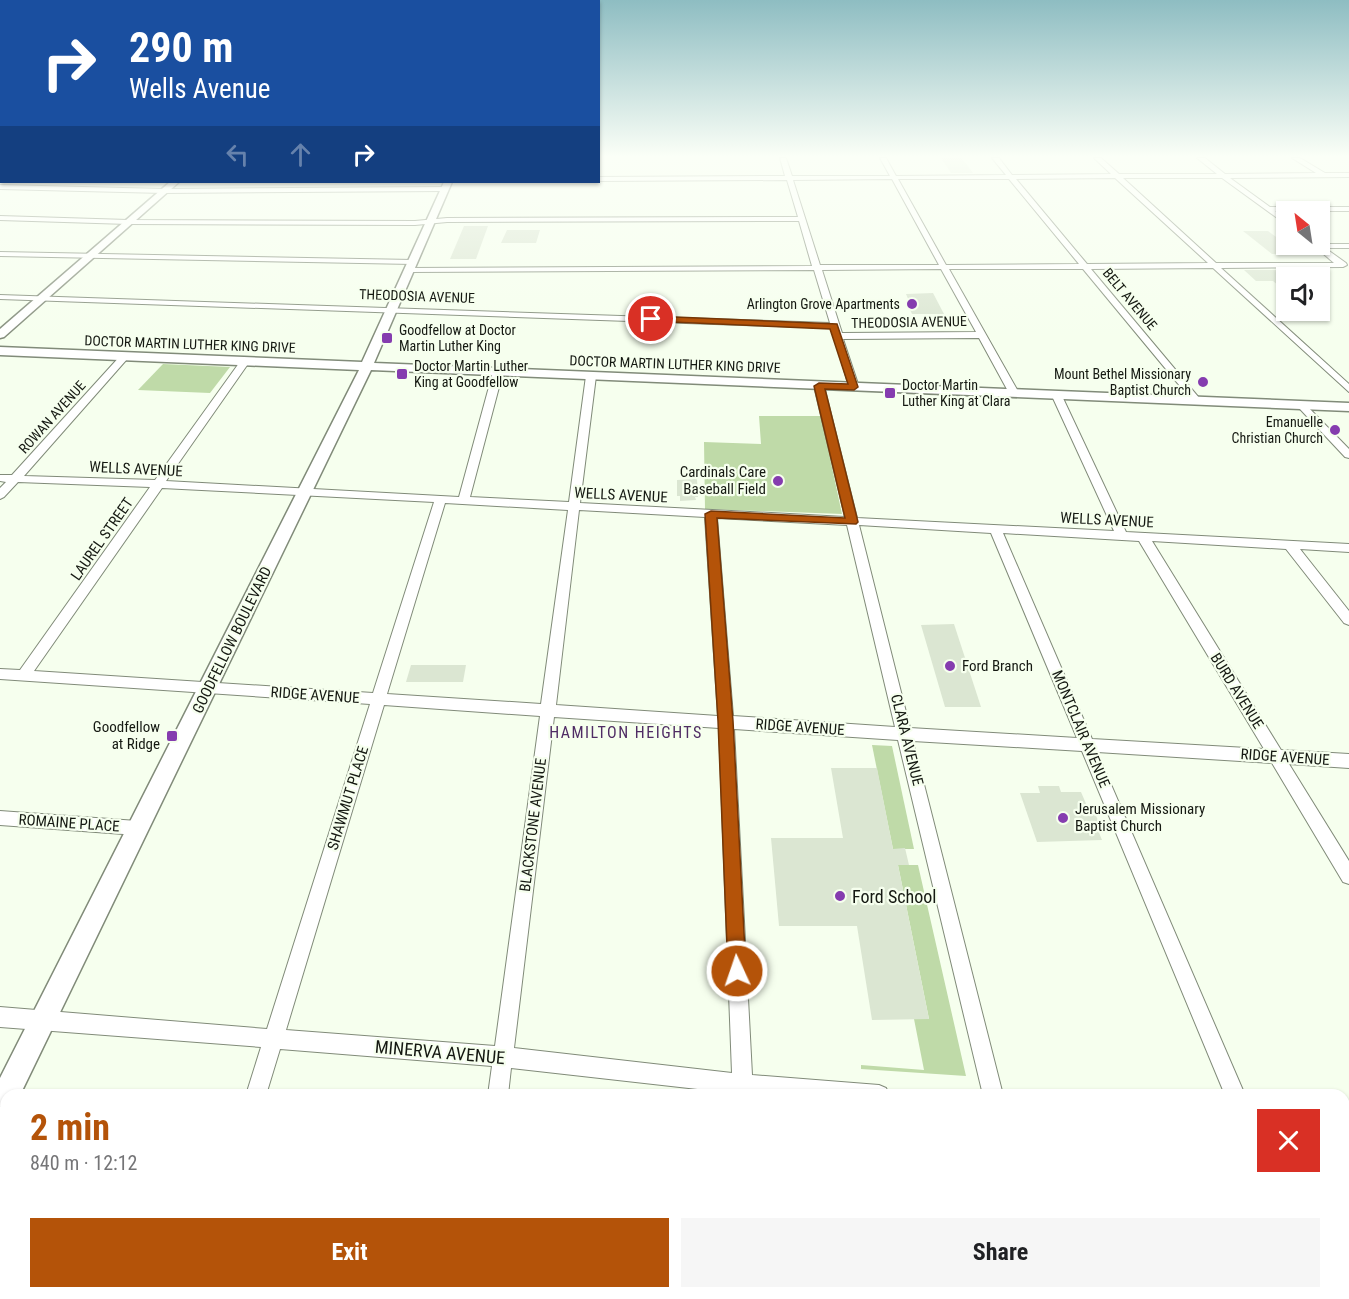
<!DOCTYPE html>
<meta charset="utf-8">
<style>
body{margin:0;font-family:"Roboto Condensed",sans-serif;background:#f6f6f6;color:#202124;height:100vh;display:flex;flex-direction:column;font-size:22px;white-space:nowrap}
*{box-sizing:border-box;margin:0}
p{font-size:20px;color:#757577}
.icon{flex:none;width:33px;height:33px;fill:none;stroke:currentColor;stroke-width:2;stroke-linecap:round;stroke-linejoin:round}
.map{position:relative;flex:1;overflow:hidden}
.sheet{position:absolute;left:0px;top:1089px;width:1350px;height:210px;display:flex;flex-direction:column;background:#fff;border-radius:18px 18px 0 0;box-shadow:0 2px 4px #0004}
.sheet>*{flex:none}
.hud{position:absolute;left:0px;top:0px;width:600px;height:183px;box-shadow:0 2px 4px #0004;background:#1a4fa0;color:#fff;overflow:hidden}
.needle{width:39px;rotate:330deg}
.controls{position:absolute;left:1276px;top:201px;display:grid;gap:12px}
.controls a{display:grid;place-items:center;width:54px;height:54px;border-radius:0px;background:#fff;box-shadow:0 2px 4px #0004;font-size:30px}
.pin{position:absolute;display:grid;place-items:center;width:51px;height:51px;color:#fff;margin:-26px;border:3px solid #fff;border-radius:50%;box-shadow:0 2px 6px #0007}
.me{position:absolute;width:66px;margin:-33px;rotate:357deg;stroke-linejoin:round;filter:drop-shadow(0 0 4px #0008)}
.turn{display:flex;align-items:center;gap:21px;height:126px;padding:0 30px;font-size:27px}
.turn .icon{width:78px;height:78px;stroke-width:2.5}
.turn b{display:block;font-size:42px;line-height:51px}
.lanes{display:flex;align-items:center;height:57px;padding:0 30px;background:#0003;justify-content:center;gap:30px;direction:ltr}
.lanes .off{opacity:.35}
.round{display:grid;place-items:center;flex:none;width:63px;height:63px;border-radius:0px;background:#f6f6f6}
.summary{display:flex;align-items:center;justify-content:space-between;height:102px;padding:0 30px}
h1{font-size:36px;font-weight:700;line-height:45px;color:#b45309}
.action{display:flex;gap:12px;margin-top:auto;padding:12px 30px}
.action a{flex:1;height:69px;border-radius:0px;background:#b45309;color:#fff;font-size:24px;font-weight:700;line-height:69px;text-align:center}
.action a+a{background:#f6f6f6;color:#202124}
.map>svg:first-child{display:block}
</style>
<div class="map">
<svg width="1349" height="1299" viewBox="0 0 1349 1299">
<rect width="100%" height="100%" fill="#f6ffee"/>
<g fill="#bfdaa8">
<polygon points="163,364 230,367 210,393 138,390"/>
<polygon points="759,416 821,416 842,514 705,509 704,442 761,444"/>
<polygon points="872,745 892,746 914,849 893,849"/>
<polygon points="898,865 918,865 966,1076 861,1069 861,1065 924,1070 914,1019 929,1019"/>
</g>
<g fill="#dbe6d2">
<polygon points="941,158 962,158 973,173 951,173"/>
<polygon points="464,226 488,226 476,259 450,259"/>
<polygon points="507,230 540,230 536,243 501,243"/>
<polygon points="1243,231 1268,231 1299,254 1272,254"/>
<polygon points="1244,270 1280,270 1287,275 1287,286 1279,286 1273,281 1256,281"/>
<polygon points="933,293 944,314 912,314 906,301 909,301 906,294"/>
<polygon points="697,479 698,497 695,497 696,500 680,501 680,496 677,496 677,480"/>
<polygon points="954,624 981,707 945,707 921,625"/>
<polygon points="411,665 466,665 463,682 406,682"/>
<polygon points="831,768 877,768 893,849 905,848 909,865 898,865 929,1019 872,1020 857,926 779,926 771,838 843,838"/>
<polygon points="1038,786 1059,786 1061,792 1081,792 1090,813 1095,813 1099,823 1095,823 1102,840 1037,842 1020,793 1040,793"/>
</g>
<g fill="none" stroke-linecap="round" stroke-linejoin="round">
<g stroke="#818b79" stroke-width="2">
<g id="street">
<rect x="0" y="158" width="2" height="3"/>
<path d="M780,158h6l6,18h98l-10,-18h6l10,18 110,-1 -14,-17h7l13,17 99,-1 -17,-16h7l18,16h98l-20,-16h8l20,16 91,-1 -24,-15h8l25,15h24v4l-119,1 40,29h79v4h-74l12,9v5l-65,-47h-99l93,85h118l-22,-19h37v4h-24l21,15 1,2 -4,2 -122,1 128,116v8l-136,-124 -122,1 109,130v4h-6l-111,-134h-134l70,124 -5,3 -5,-3 -30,-55 -136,1 16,48 -5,3 -5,-3 -17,-59 -832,-29v-4l830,28 -16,-53 -405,2 -4,-2 4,-2 403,-2 -13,-45 -352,1 -32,3 -287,-1 -128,-4v-4l128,4 287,1 32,-3 351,-1 -11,-37 -189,1v-4l187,-1zM1115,178l93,85 -121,1 -71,-85zM892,179l47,86h-119l-27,-85zM898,179h111l70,85 -133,1zM941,269l35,63 -134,1 -20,-63z"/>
<polygon points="0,185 164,189 444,187 447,189 444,191 164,193 0,189"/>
<polygon points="0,252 413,260 417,262 413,264 0,256"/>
<path d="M125,353l3,1v4l-104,118 131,4 87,-121 3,-1 5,3 -84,120 293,16 34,-125 5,-3 5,3 -33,125 99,5 17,-126 5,-3 5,3 -16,127 265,14 -31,-131 5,-3 5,3 33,132 257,13 -62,-135 5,-3 5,3 64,136 223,12v8l-49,-3 49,62v14l-5,-2 -58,-74 -134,-8 129,209 68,4v14l-60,-4 60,97v23l-6,-2 -71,-119 -175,-11 148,343h-20l-143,-344 -169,-10 90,354h-20l-85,-355 -164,-11 18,346 127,10 7,3 3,7h-156v-2l-222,-25 -3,27h-20l4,-29 -212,-17 -14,46h-20l15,-48 -261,-20v-20l267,22 103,-325 -370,-25v-10l20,1 130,-183 -132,-5 -14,15 -4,2v-11l6,-6 -6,-1v-6h12l110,-121zM162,488l272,14 -61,191 -339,-22zM445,503l123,7 -27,194 -154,-10zM579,510l126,7 13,199 -162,-11zM717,518l130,7 48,202 -162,-11zM859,525l132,8 86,205 -167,-10zM1003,533l136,8 125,208 -172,-10zM384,705l156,11 -45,330 -209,-16zM554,717l165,11 13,345 -218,-25z"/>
<polygon points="1302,403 1305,404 1349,449 1349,458 1345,457 1299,408 1299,404"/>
<polygon points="0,811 137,821 143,823 145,828 143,833 137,835 0,825"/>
<rect x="1344" y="1127" width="5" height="20"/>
<polygon points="182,1293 206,1293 204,1299 180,1299"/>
<rect x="461" y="1293" width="24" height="6"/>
<rect x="742" y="1293" width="24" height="6"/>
<polygon points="1027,1293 1051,1293 1053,1299 1029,1299"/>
<polygon points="1306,1293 1330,1293 1333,1299 1309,1299"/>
</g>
</g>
<g stroke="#818b79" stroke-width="3">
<g id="secondary">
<polygon points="170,182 179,182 4,337 0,338 0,329"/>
<polygon points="444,182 452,182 374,363 1349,403 1349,411 371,370 20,1095 6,1095 6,1108 0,1106 0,1078 359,370 0,355 0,347 362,362"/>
</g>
</g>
<use href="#street" fill="#fff" fill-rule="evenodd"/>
<use href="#secondary" fill="#fff" fill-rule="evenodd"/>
</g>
<linearGradient id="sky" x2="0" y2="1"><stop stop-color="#8ebdc2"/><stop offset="0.46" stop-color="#fbfff7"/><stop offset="1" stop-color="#fbfff7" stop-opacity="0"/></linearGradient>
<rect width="1349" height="340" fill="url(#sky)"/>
<polygon fill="#b45309" stroke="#753606" stroke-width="1.5" points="651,316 837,324 858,387 854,390 825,389 858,522 856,524 717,518 733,721 746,971 744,977 737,980 730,977 728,971 718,721 705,514 711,511 845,518 814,386 819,383 848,384 830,329 648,321 647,319"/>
<g fill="#853caf" stroke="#f6ffee" stroke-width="2">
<circle cx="912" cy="304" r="6"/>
<rect x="381" y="332" width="12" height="12" rx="3"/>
<rect x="396" y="368" width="12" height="12" rx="3"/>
<circle cx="1203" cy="382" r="6"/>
<rect x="884" y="387" width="12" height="12" rx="3"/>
<circle cx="1335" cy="430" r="6"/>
<circle cx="778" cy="481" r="6"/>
<circle cx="950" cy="666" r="6"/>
<rect x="166" y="730" width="12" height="12" rx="3"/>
<circle cx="1063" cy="818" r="6"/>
<circle cx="840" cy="896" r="6"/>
</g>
<g text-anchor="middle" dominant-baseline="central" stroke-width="4.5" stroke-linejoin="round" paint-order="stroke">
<g font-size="14" fill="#151912" stroke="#f6ffee">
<text transform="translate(417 296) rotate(2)">THEODOSIA AVENUE</text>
<text transform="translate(1130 299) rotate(50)">BELT AVENUE</text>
<text transform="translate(909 322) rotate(-1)">THEODOSIA AVENUE</text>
<text transform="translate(190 344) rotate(2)">DOCTOR MARTIN LUTHER KING DRIVE</text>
<text transform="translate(675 364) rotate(2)">DOCTOR MARTIN LUTHER KING DRIVE</text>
<text transform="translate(52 417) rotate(-48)">ROWAN AVENUE</text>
</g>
<g font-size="14" fill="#151912" stroke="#f6ffee" text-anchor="end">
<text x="900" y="304">Arlington Grove Apartments</text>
<text x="399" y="330" text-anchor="start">Goodfellow at Doctor<tspan x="399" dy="16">Martin Luther King</tspan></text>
<text x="414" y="366" text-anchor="start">Doctor Martin Luther<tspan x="414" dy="16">King at Goodfellow</tspan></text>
<text x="1191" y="374">Mount Bethel Missionary<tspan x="1191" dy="16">Baptist Church</tspan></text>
<text x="902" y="385" text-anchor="start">Doctor Martin<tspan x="902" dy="16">Luther King at Clara</tspan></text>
<text x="1323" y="422">Emanuelle<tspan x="1323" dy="16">Christian Church</tspan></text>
</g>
<g font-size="15" fill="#151912" stroke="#f6ffee">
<text transform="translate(136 469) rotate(3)">WELLS AVENUE</text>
<text transform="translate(621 495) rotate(3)">WELLS AVENUE</text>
<text transform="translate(1107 520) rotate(3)">WELLS AVENUE</text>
<text transform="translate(102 539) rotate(-55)">LAUREL STREET</text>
<text transform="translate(232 640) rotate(-64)">GOODFELLOW BOULEVARD</text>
<text transform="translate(1237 691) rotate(58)">BURD AVENUE</text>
<text transform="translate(315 695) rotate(4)">RIDGE AVENUE</text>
<text transform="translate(800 727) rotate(4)">RIDGE AVENUE</text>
<text transform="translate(1081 729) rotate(67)">MONTCLAIR AVENUE</text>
<text transform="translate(907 740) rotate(76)">CLARA AVENUE</text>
<text transform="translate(1285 757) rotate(4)">RIDGE AVENUE</text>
<text transform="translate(348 798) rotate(-73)">SHAWMUT PLACE</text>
<text transform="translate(69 823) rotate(4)">ROMAINE PLACE</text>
<text transform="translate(533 825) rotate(-83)">BLACKSTONE AVENUE</text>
</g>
<g font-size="15" fill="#151912" stroke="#f6ffee" text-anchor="end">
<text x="766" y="472">Cardinals Care<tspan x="766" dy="17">Baseball Field</tspan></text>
<text x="962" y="666" text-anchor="start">Ford Branch</text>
<text x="160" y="727">Goodfellow<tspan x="160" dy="17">at Ridge</tspan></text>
<text x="1075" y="809" text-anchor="start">Jerusalem Missionary<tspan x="1075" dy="17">Baptist Church</tspan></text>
</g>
<g font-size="16" letter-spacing="1.5" fill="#4f2c64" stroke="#f6ffee">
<text x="626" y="732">HAMILTON HEIGHTS</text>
</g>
<g font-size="18" fill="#151912" stroke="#f6ffee" text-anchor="start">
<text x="852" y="896">Ford School</text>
</g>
<g font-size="18" fill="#151912" stroke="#f6ffee">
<text transform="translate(440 1052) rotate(5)">MINERVA AVENUE</text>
</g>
</g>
</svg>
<div class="controls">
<a><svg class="needle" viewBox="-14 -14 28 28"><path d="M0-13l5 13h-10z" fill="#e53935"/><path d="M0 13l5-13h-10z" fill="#757577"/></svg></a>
<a><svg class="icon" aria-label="sound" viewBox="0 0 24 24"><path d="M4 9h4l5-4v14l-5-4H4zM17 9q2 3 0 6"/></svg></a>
</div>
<div class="pin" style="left:651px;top:319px;background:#d93025"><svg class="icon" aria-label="arrive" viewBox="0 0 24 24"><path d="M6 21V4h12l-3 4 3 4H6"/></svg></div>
<svg class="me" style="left:737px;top:971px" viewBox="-20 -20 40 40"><circle r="17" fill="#b45309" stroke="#fff" stroke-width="3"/><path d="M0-11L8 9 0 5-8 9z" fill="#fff"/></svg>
<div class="hud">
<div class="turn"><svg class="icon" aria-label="right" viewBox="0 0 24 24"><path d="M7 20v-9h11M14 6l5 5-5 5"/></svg><div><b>290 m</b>Wells Avenue</div></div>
<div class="lanes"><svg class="icon off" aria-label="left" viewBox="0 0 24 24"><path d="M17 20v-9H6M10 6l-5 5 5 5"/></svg><svg class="icon off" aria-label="ahead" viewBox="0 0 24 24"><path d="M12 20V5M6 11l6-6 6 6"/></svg><svg class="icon" aria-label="right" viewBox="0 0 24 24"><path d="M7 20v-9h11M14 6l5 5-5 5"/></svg></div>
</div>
<section class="sheet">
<div class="summary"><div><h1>2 min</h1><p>840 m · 12:12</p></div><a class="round" style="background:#d93025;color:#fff"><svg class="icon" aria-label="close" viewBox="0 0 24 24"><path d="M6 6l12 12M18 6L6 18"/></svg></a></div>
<div class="action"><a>Exit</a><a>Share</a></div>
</section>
</div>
